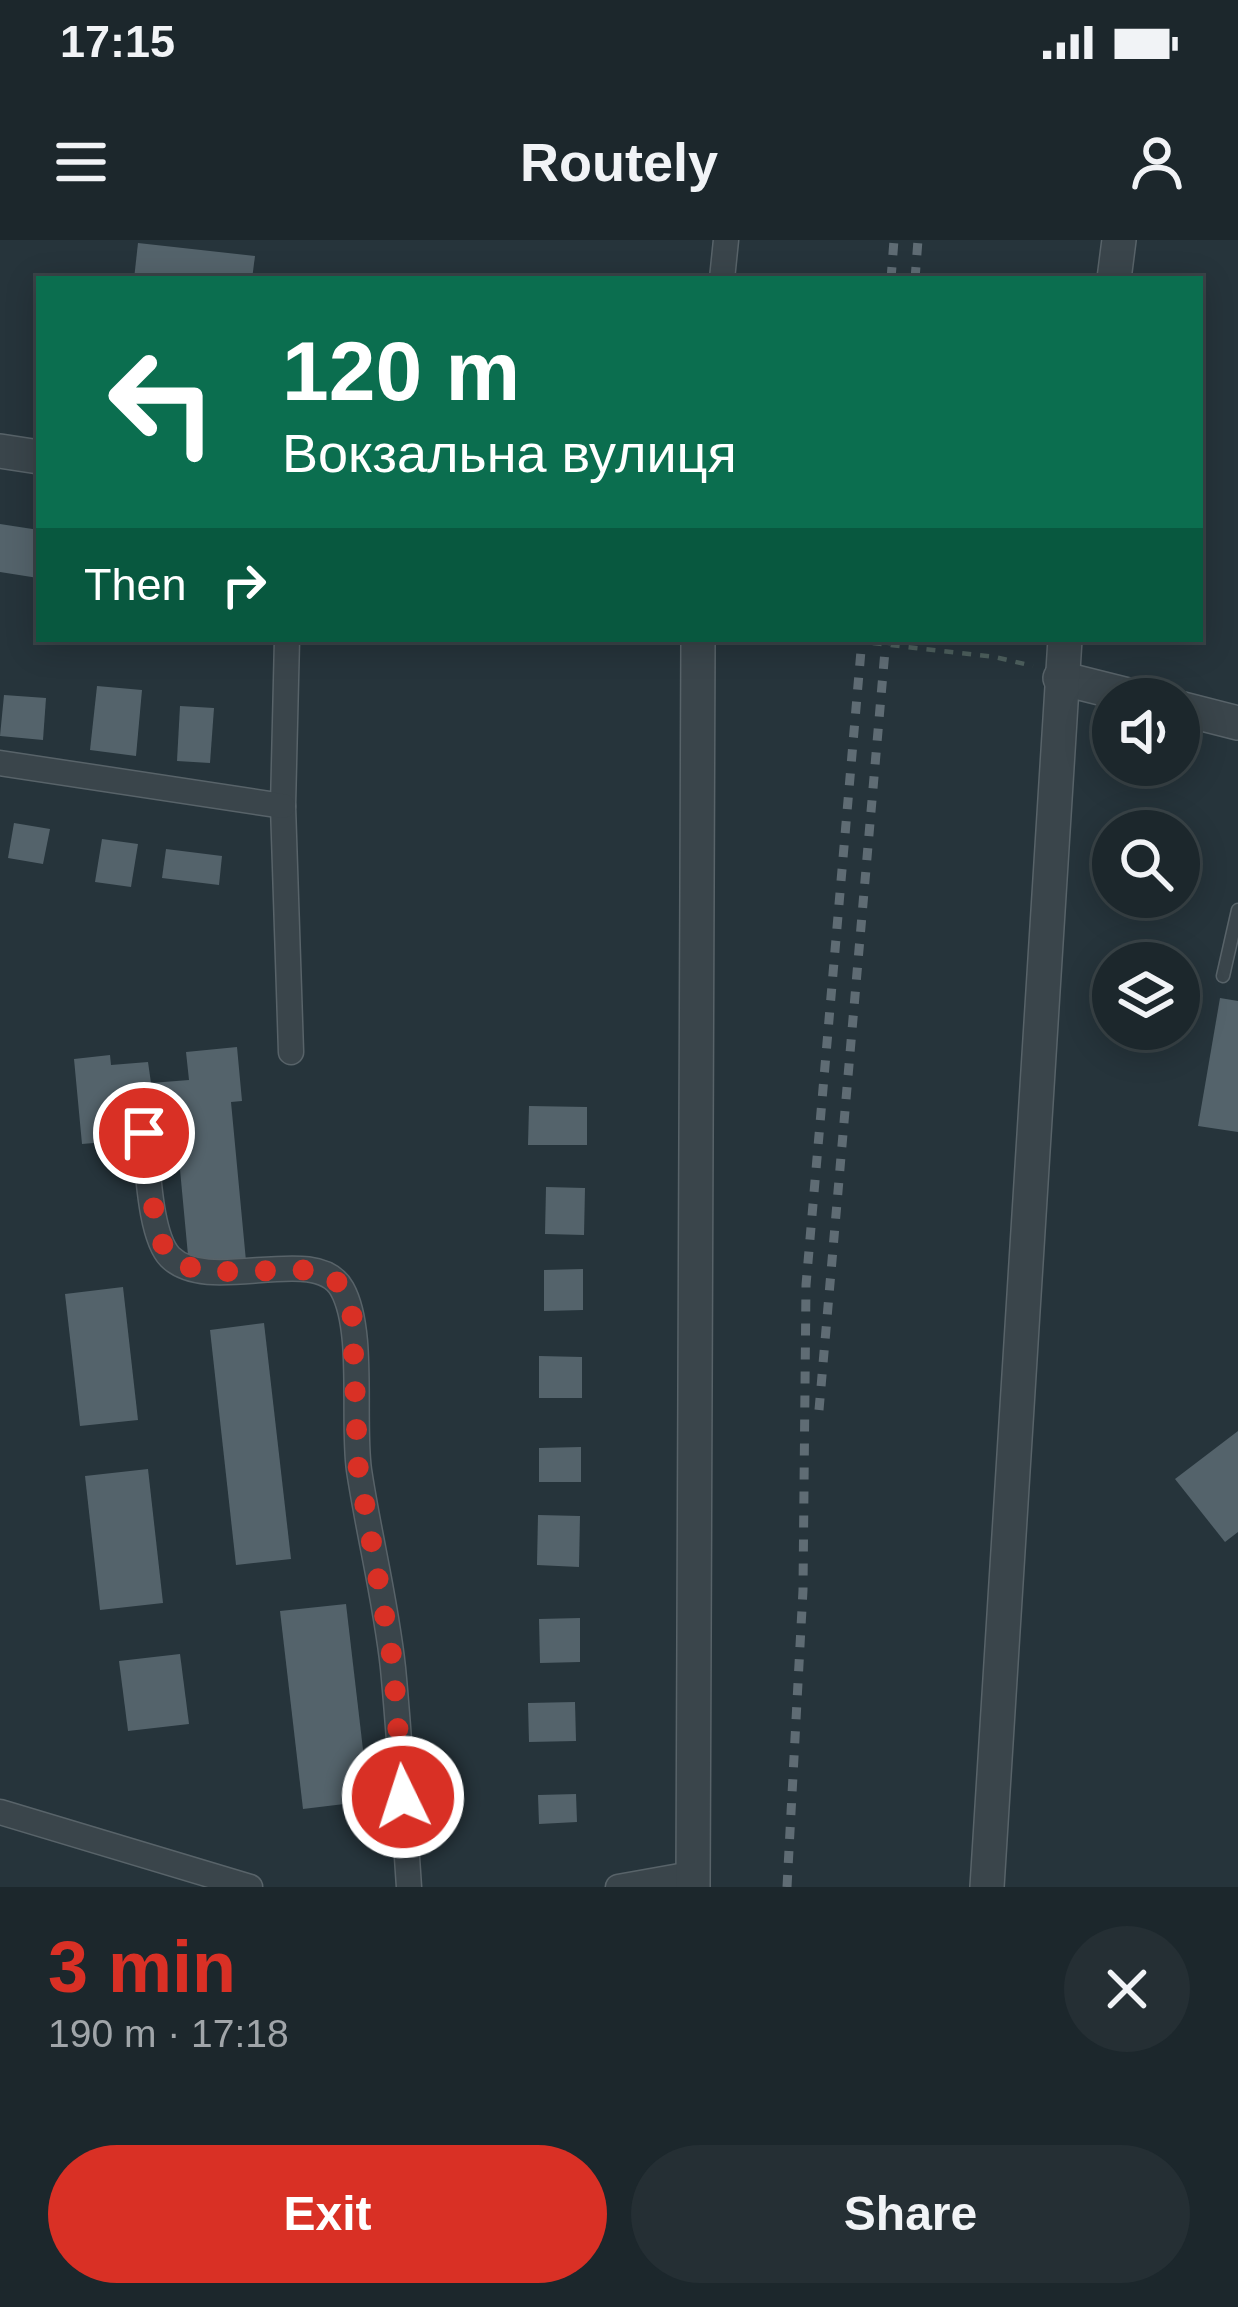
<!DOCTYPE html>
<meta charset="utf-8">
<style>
body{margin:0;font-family:Arial,sans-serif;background:#252f34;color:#f1f3f6;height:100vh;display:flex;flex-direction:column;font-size:45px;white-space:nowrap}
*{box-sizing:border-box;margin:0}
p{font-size:39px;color:#a0a5a9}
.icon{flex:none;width:66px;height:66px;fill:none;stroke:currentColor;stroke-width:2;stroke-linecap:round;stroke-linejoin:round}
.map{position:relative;height:1647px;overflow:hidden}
.drawer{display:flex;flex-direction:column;background:#1c272c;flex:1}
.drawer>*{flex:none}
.guide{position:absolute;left:36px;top:36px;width:1167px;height:366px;border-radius:0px;box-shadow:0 6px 30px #0003,0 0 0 3px #3a4448;background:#0b6e4f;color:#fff;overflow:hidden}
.buttons{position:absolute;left:1092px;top:438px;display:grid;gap:24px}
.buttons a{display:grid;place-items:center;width:108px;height:108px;border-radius:50%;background:#1c272c;box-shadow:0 6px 30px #0003,0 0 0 3px #3a4448;font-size:60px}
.pin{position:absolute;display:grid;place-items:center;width:102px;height:102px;color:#fff;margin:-51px;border:6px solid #fff;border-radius:50%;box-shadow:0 3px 12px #0007}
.me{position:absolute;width:132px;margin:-66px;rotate:356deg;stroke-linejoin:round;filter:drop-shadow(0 0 9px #0008)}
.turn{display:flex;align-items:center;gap:42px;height:252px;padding:0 48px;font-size:54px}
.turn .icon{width:156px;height:156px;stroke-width:2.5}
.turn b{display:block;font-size:84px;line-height:102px}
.then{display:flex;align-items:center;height:114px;padding:0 48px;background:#0003;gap:24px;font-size:45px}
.round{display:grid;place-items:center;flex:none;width:126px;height:126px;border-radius:63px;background:#252f34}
.head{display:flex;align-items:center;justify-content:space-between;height:204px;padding:0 48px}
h1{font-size:72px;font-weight:600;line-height:90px;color:#d93025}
.action{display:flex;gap:24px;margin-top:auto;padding:24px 48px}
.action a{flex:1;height:138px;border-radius:72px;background:#d93025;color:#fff;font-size:48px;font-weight:600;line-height:138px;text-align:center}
.action a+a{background:#252f34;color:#f1f3f6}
.status{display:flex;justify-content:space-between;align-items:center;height:84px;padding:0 60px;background:#1c272c;direction:ltr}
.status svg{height:33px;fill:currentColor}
header{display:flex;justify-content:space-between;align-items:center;height:156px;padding:0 48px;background:#1c272c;font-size:54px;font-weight:600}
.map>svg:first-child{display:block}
</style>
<div class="status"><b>17:15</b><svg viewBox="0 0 49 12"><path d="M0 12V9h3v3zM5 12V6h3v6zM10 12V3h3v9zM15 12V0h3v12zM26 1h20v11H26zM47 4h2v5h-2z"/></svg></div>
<header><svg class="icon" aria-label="menu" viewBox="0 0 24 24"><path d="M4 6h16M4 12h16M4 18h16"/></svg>Routely<svg class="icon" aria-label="person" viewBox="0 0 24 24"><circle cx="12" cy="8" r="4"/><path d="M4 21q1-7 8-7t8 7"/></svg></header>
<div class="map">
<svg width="1238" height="1647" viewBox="0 0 1238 1647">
<rect width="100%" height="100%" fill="#26343b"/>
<g fill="#54636b">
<polygon points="138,3 255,16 252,39 134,39"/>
<polygon points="0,284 39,290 38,338 0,332"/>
<polygon points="97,446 142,450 136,516 90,510"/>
<polygon points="4,455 46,458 43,500 0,496"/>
<polygon points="180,466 214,468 210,523 177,521"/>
<polygon points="14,583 50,589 43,624 8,618"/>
<polygon points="102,599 138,604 131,647 95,642"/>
<polygon points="166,609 222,616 219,645 162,638"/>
<polygon points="1220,758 1238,761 1238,892 1198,886"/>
<polygon points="237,807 242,861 231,862 246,1021 189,1026 175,876 115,881 117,901 82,904 74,819 110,815 111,825 148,822 151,843 189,840 186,812"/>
<polygon points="529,866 587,867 587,905 528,905"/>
<polygon points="546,947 585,948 584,995 545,994"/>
<polygon points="583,1029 583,1070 544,1071 544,1030"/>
<polygon points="123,1047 138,1180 80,1186 65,1054"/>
<polygon points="264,1083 291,1319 236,1325 210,1090"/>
<polygon points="539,1116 582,1117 582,1158 539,1158"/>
<polygon points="1238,1191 1238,1292 1225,1302 1175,1239"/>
<polygon points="581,1207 581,1242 539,1242 539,1208"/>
<polygon points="148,1229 163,1363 100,1370 85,1236"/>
<polygon points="538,1275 580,1276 579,1327 537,1325"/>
<polygon points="346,1364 369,1561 303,1569 280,1371"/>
<polygon points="580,1378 580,1422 540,1423 539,1379"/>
<polygon points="180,1414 189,1484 128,1491 119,1421"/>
<polygon points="575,1462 576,1501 529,1502 528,1463"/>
<polygon points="576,1554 577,1582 539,1584 538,1555"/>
</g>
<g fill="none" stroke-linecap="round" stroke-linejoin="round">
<g stroke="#586369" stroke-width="15">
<polyline id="service" points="1223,736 1238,670"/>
</g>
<g stroke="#586369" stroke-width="27">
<g id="minor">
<polyline points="722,39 726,0"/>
<polyline points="287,399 283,566 291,812"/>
<polyline points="0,523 283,566"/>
<path d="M144,893c4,30 5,102 26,124 39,39 146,-15 172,32 23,41 10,131 17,181 10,66 27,132 34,198 7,73 11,146 16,219"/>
<polyline points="0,1572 250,1647"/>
<polyline points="618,1647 691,1634"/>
</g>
</g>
<g stroke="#586369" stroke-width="36">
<g id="tertiary">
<polyline points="1114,39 1119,0"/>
<polyline points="0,211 39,217"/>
<polyline points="1060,438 1144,459"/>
<polyline points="1179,468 1238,483"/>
<polyline points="693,1647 698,399"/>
<polyline points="987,1647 1065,399"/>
</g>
</g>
<polyline stroke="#4d5f5d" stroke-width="4.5" stroke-dasharray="9 9" stroke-linecap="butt" points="837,399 995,417 1033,426"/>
<use href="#service" stroke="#3a454b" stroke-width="12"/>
<use href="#minor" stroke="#3a454b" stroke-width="24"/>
<use href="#tertiary" stroke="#3a454b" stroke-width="33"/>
<g stroke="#5f6c74" stroke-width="9" stroke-dasharray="12 12" stroke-linecap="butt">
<polyline points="891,39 894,0"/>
<polyline points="915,39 918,0"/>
<polyline points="819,1170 886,399"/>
<polyline points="787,1647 803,1350 806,1045 862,399"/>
</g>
</g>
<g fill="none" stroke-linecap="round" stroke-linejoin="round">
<polyline stroke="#d93025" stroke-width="21" stroke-dasharray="0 37.8" points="144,893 157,993 169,1016 185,1026 209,1032 308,1030 332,1035 342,1049 352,1074 358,1226 393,1423 403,1557"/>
</g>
</svg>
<div class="buttons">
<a><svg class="icon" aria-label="sound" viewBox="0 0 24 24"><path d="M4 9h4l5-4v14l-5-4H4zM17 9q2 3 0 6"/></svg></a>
<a><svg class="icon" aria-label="search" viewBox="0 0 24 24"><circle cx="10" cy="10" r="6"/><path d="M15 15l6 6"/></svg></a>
<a><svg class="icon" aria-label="layers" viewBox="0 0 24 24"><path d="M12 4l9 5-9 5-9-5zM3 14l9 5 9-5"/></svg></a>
</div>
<div class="pin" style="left:144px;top:893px;background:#d93025"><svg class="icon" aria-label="arrive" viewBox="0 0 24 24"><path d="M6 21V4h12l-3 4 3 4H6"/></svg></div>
<svg class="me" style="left:403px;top:1557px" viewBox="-20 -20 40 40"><circle r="17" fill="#d93025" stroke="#fff" stroke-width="3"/><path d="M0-11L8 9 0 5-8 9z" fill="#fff"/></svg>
<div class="guide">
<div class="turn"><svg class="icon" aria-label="left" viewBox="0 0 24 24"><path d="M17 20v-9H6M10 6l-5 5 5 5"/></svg><div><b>120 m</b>Вокзальна вулиця</div></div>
<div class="then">Then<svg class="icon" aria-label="right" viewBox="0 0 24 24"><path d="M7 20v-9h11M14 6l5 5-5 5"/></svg></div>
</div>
</div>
<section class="drawer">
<div class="head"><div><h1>3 min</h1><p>190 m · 17:18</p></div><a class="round"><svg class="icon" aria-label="close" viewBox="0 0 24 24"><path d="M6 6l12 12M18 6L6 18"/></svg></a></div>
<div class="action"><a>Exit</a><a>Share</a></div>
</section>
